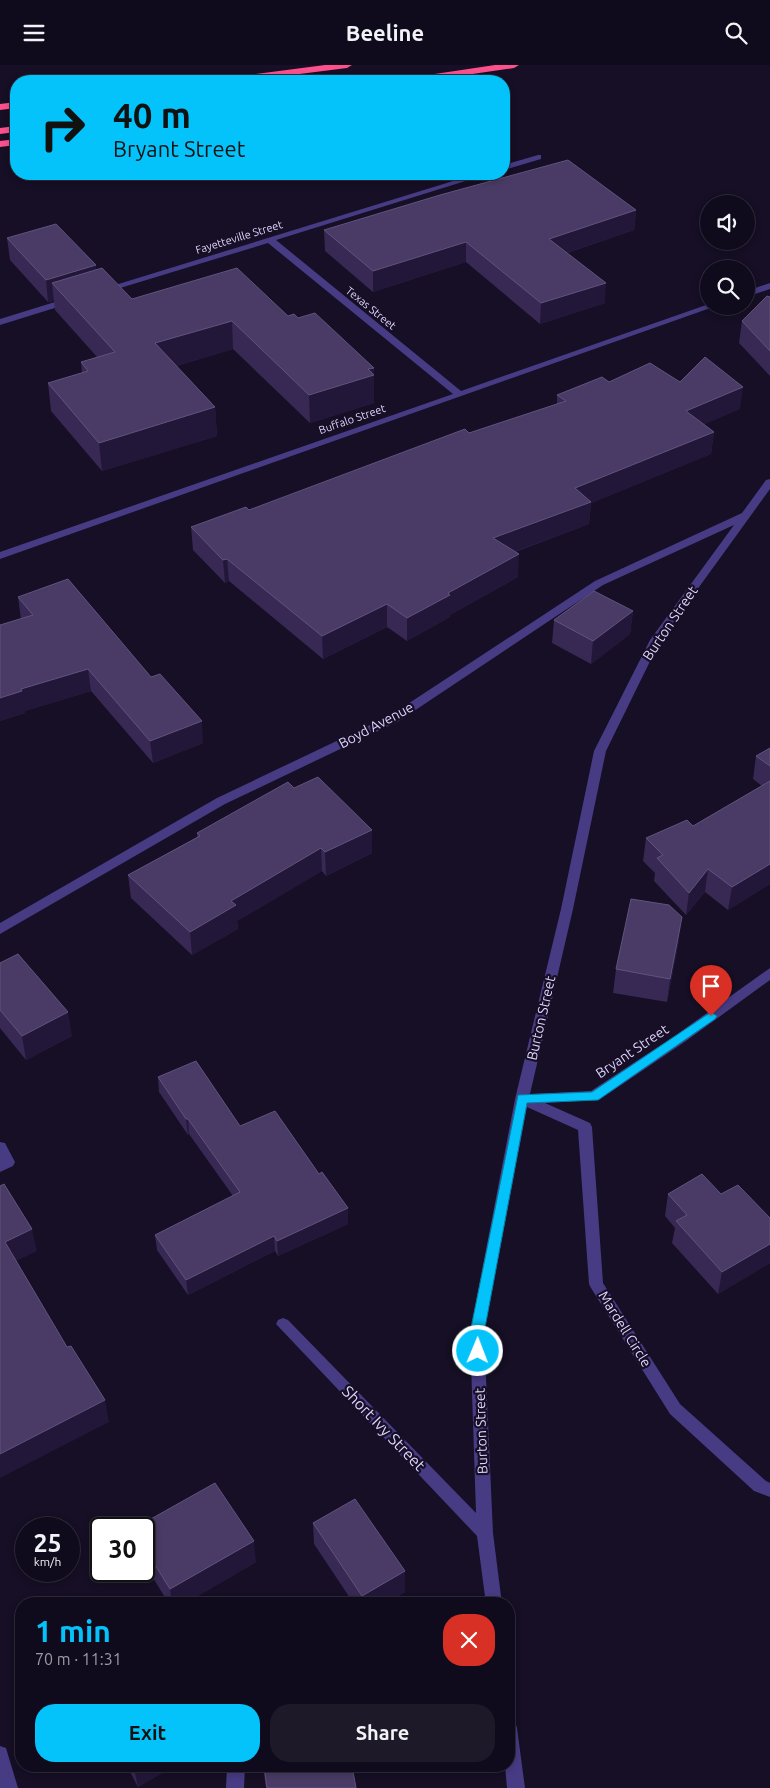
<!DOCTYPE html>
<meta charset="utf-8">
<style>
body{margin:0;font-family:Ubuntu,sans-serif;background:#1e1929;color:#f1f3f6;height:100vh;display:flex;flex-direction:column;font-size:19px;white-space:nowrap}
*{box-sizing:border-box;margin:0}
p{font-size:16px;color:#9c9ba3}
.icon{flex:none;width:28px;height:28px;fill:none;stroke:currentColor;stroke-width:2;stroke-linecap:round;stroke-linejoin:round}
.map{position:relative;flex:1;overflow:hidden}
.sheet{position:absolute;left:15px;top:1532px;width:500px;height:175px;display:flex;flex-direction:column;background:#100b1c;border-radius:20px;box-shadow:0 2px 8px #0003,0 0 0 1px #302b3b}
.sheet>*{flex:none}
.banner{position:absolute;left:10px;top:10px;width:500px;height:105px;border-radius:20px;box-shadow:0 2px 8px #0003,0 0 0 1px #302b3b;background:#04c3fb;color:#111;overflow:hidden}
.fabs{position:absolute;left:700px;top:130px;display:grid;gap:10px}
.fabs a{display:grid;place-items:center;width:55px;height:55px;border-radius:50%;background:#100b1c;box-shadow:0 2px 8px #0003,0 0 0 1px #302b3b;font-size:25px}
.speed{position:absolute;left:15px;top:1452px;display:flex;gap:10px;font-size:25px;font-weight:700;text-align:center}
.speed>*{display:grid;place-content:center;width:65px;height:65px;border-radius:50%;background:#100b1c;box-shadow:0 2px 8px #0003,0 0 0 1px #302b3b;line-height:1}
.speed small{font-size:12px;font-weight:400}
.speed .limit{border:2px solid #111;border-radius:8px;background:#fff;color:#111}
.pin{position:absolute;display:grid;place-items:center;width:42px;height:42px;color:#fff;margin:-51px -21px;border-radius:50% 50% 50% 0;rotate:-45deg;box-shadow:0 0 5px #0007}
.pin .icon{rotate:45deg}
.me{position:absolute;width:55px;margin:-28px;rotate:1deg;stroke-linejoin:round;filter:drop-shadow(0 0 4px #0008)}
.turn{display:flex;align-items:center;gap:18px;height:105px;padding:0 20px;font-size:22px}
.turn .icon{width:65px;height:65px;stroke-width:2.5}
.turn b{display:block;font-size:35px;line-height:42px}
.round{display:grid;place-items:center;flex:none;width:52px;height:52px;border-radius:20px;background:#1e1929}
.overview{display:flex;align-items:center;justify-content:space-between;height:85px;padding:0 20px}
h1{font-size:30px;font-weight:700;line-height:38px;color:#04c3fb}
.action{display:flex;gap:10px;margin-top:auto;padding:10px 20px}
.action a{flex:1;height:58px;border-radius:20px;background:#04c3fb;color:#111;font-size:20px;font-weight:700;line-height:58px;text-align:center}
.action a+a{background:#1e1929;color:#f1f3f6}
header{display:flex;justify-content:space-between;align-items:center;height:65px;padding:0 20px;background:#100b1c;font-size:22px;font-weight:700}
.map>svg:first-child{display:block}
</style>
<header><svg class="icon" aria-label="menu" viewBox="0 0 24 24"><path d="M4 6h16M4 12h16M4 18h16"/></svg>Beeline<svg class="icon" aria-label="search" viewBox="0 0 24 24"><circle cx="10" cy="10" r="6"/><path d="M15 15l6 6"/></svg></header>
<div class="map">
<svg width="770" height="1723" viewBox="0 0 770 1723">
<rect width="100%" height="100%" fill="#160f25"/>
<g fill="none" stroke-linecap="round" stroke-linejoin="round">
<polygon fill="#473b84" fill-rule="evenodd" points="227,1701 245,1701 244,1723 226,1723"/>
<g fill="#473b84" fill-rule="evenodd">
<polygon points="538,90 541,90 541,94 504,105 504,100"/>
<polygon points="476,109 488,109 276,175 461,326 709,239 709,241 716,241 0,494 0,487 453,329 268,178 107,227 104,228 99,225"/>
<polygon points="770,218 770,224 746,232 746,226"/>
<polygon points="71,232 76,235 74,237 0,260 0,254"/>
<polygon points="770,414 770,424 660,576 606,686 573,844 530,1029 591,1026 676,970 770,903 770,915 686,976 599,1035 545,1038 590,1058 592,1062 603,1218 680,1339 766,1416 770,1418 770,1432 754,1426 670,1349 591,1223 589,1219 578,1065 527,1042 484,1268 493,1468 502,1539 486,1539 477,1471 276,1259 278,1255 283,1253 288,1255 476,1448 470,1268 515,1034 561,844 594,686 650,575 734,460 603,520 399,656 225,739 0,869 0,858 217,733 391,650 595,516 742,448 766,415"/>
<polygon points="0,1077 5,1078 15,1097 13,1101 0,1107"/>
<polygon points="509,1655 515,1657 517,1663 525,1723 507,1723 505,1701 509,1701"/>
<polygon points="0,1681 6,1683 18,1723 0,1723"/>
</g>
<g fill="#fc518d" fill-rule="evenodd">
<polygon points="325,0 352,0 347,3 244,16 219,16 224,13"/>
<polygon points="495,0 519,0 514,3 425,16 403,16 408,13"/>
<polygon points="16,37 16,43 0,45 0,39"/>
<polygon points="16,61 16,67 0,69 0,63"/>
<polygon points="16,74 16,80 0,82 0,76"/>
</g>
</g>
<g fill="#372953">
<polygon points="636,145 634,165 567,188 605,238 540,259 466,197 373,227 325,186 324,165"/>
<polygon points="7,173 96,200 96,204 132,234 288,251 298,253 374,303 374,338 310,358 233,284 176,301 215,342 217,371 102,406 51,346 48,318 82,308 81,297 97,292 55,245 54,236 48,237 10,195"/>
<polygon points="770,232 770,311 739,278 742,256"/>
<polygon points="609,317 680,317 740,344 704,359 714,367 711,389 591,438 589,459 515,487 518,512 450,550 450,552 407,576 387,562 323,594 229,516 225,518 193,485 191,462 249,445 469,368 557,339 557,330"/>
<polygon points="18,532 203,678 153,698 91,626 25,646 25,648 0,656 0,560 21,554"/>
<polygon points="633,546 630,569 591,599 552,578 554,555"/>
<polygon points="770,683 770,819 728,845 705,827 686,850 654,816 655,808 643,796 646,773 693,761 762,721 753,714 756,691"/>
<polygon points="294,723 372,788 326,811 322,806 237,856 238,864 192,890 131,833 128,810 197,772 197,768"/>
<polygon points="679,875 667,937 613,928 616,904"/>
<polygon points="0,898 72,971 26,995 0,963"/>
<polygon points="158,1012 319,1109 348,1143 348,1159 278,1191 275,1186 188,1230 157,1185 155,1170 233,1131 189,1069 188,1070 159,1027"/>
<polygon points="668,1129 721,1129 770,1153 770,1198 718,1229 672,1178 675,1163 665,1151"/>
<polygon points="313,1458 405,1506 405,1527 384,1539 354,1539 314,1479"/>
<polygon points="144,1464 256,1497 184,1539 169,1539 144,1498"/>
<polygon points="127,1701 174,1701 138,1722"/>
<polygon points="263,1701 352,1701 356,1723 266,1723"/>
</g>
<g fill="#221739">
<polygon points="636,145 634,165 548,194 549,174"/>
<polygon points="466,177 466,197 373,227 373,206"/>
<polygon points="96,200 98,222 52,218 54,236 48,237 46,215"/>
<polygon points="606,218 605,238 540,259 541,238"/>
<polygon points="232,256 233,284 158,306 155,278"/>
<polygon points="374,303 374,338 310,358 309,330 368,304"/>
<polygon points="743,322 740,344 684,368 686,346"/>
<polygon points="215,342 217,371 102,406 99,378"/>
<polygon points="714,367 711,389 591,438 589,459 492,495 493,473 575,423"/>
<polygon points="519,489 518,512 450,550 450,552 407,576 407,553 448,528"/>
<polygon points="227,494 229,516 225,518 223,495"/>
<polygon points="387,539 387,562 323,594 322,571"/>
<polygon points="633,546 630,569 591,599 593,576"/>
<polygon points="88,604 91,626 25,646 25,648 0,656 0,633 21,624"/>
<polygon points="202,656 203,678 153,698 150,676"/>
<polygon points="372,765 372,788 326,811 325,787"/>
<polygon points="321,783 322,806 237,856 238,864 192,890 190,867 231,836"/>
<polygon points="770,799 770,819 728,845 732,822"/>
<polygon points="708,804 705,827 686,850 689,828"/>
<polygon points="682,852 679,875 667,937 670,914"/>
<polygon points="68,947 72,971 26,995 22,971"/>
<polygon points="186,1054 188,1054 189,1069 188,1070"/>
<polygon points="348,1143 348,1159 278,1191 277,1176"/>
<polygon points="32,1164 37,1186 10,1199 5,1177"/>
<polygon points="274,1171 275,1186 188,1230 186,1215"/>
<polygon points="770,1179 770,1198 718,1229 722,1207"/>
<polygon points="105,1335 109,1357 0,1413 0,1389"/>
<polygon points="254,1476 256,1497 184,1539 172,1539 170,1524"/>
<polygon points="405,1506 405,1527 384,1539 362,1539 362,1531"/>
<polygon points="137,1701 174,1701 138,1722 134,1703"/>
</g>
<g fill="#493b65" stroke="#60537d">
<polygon points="568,95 636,145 549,174 606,218 541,238 466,177 373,206 324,165 440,130"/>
<polygon points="56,159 96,200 46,215 7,173"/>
<polygon points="102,203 132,234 237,203 288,251 294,249 298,253 315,248 374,303 368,304 374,310 309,330 232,256 155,278 215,342 99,378 48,318 88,306 81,297 115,287 52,218"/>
<polygon points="767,231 770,232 770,286 742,256"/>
<polygon points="705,292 743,322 686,346 714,367 575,423 591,437 493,473 519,489 448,528 450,530 407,553 387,539 322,571 227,494 223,495 191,462 246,442 249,445 465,364 469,368 566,336 557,330 602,312 609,317 650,298 680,317"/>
<polygon points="68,514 151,612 160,609 202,656 150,676 88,604 21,624 22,626 0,633 0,560 33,550 18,532"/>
<polygon points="594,526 633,546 593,576 554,555"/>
<polygon points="770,683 770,701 756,691"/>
<polygon points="318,712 372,765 325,787 321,783 231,836 236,840 190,867 128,810 200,771 197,768 288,717 294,723"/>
<polygon points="770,716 770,799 732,822 708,804 689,828 657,793 663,790 646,773 687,755 693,761"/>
<polygon points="631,834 669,840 682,852 670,914 616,904"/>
<polygon points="18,889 68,947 22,971 0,945 0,898"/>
<polygon points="196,996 240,1061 275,1046 319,1109 322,1107 348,1143 277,1176 274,1171 186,1215 155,1170 240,1127 188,1054 186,1054 158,1012"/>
<polygon points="702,1109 721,1129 738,1120 770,1153 770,1179 722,1207 676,1156 687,1150 668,1129"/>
<polygon points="4,1119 32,1164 5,1177 67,1282 71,1281 105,1335 0,1389 0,1121"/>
<polygon points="215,1418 254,1476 170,1524 144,1482 144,1464 133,1464"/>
<polygon points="355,1434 405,1506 362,1531 313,1458"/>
<polygon points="264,1701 352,1701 356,1723 267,1723"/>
</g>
<polygon fill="#04c3fb" stroke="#037fa3" points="711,947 717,951 715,954 598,1035 527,1038 484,1268 484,1286 482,1290 478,1292 473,1290 470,1268 518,1030 592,1027"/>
<g text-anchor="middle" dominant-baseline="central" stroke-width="4.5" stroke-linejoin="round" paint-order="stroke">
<g font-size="11" fill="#dfd4fe" stroke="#160f25">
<text transform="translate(239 172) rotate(-17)">Fayetteville Street</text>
<text transform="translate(371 243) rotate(39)">Texas Street</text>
<text transform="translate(352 354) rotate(-19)">Buffalo Street</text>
</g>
<g font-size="14" fill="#dfd4fe" stroke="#160f25">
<text transform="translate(670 558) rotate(-56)">Burton Street</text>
<text transform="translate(376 660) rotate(-28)">Boyd Avenue</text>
<text transform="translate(541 953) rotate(-77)">Burton Street</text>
<text transform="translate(632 986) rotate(-34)">Bryant Street</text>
<text transform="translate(625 1264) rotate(58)">Mardell Circle</text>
<text transform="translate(481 1366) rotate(-92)">Burton Street</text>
</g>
<g font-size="16" fill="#dfd4fe" stroke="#160f25">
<text transform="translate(384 1363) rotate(46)">Short Ivy Street</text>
</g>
</g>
</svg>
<div class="fabs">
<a><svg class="icon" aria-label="sound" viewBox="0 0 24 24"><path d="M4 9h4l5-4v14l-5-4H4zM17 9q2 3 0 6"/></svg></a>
<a><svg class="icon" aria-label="search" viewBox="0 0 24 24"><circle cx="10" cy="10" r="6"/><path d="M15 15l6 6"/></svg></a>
</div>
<div class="speed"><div>25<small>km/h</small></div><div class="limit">30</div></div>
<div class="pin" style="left:711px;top:951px;background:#d93025"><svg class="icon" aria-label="arrive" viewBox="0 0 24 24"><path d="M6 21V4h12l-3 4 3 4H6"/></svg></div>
<svg class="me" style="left:478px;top:1286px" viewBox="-20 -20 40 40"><circle r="17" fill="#04c3fb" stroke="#fff" stroke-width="3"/><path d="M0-11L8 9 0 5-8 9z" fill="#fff"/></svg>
<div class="banner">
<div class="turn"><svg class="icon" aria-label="right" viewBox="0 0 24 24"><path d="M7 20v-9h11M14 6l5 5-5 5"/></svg><div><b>40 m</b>Bryant Street</div></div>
</div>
<section class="sheet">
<div class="overview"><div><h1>1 min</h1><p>70 m · 11:31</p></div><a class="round" style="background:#d93025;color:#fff"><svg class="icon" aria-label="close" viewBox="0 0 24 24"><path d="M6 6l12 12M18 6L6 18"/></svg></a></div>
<div class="action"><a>Exit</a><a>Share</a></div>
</section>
</div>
